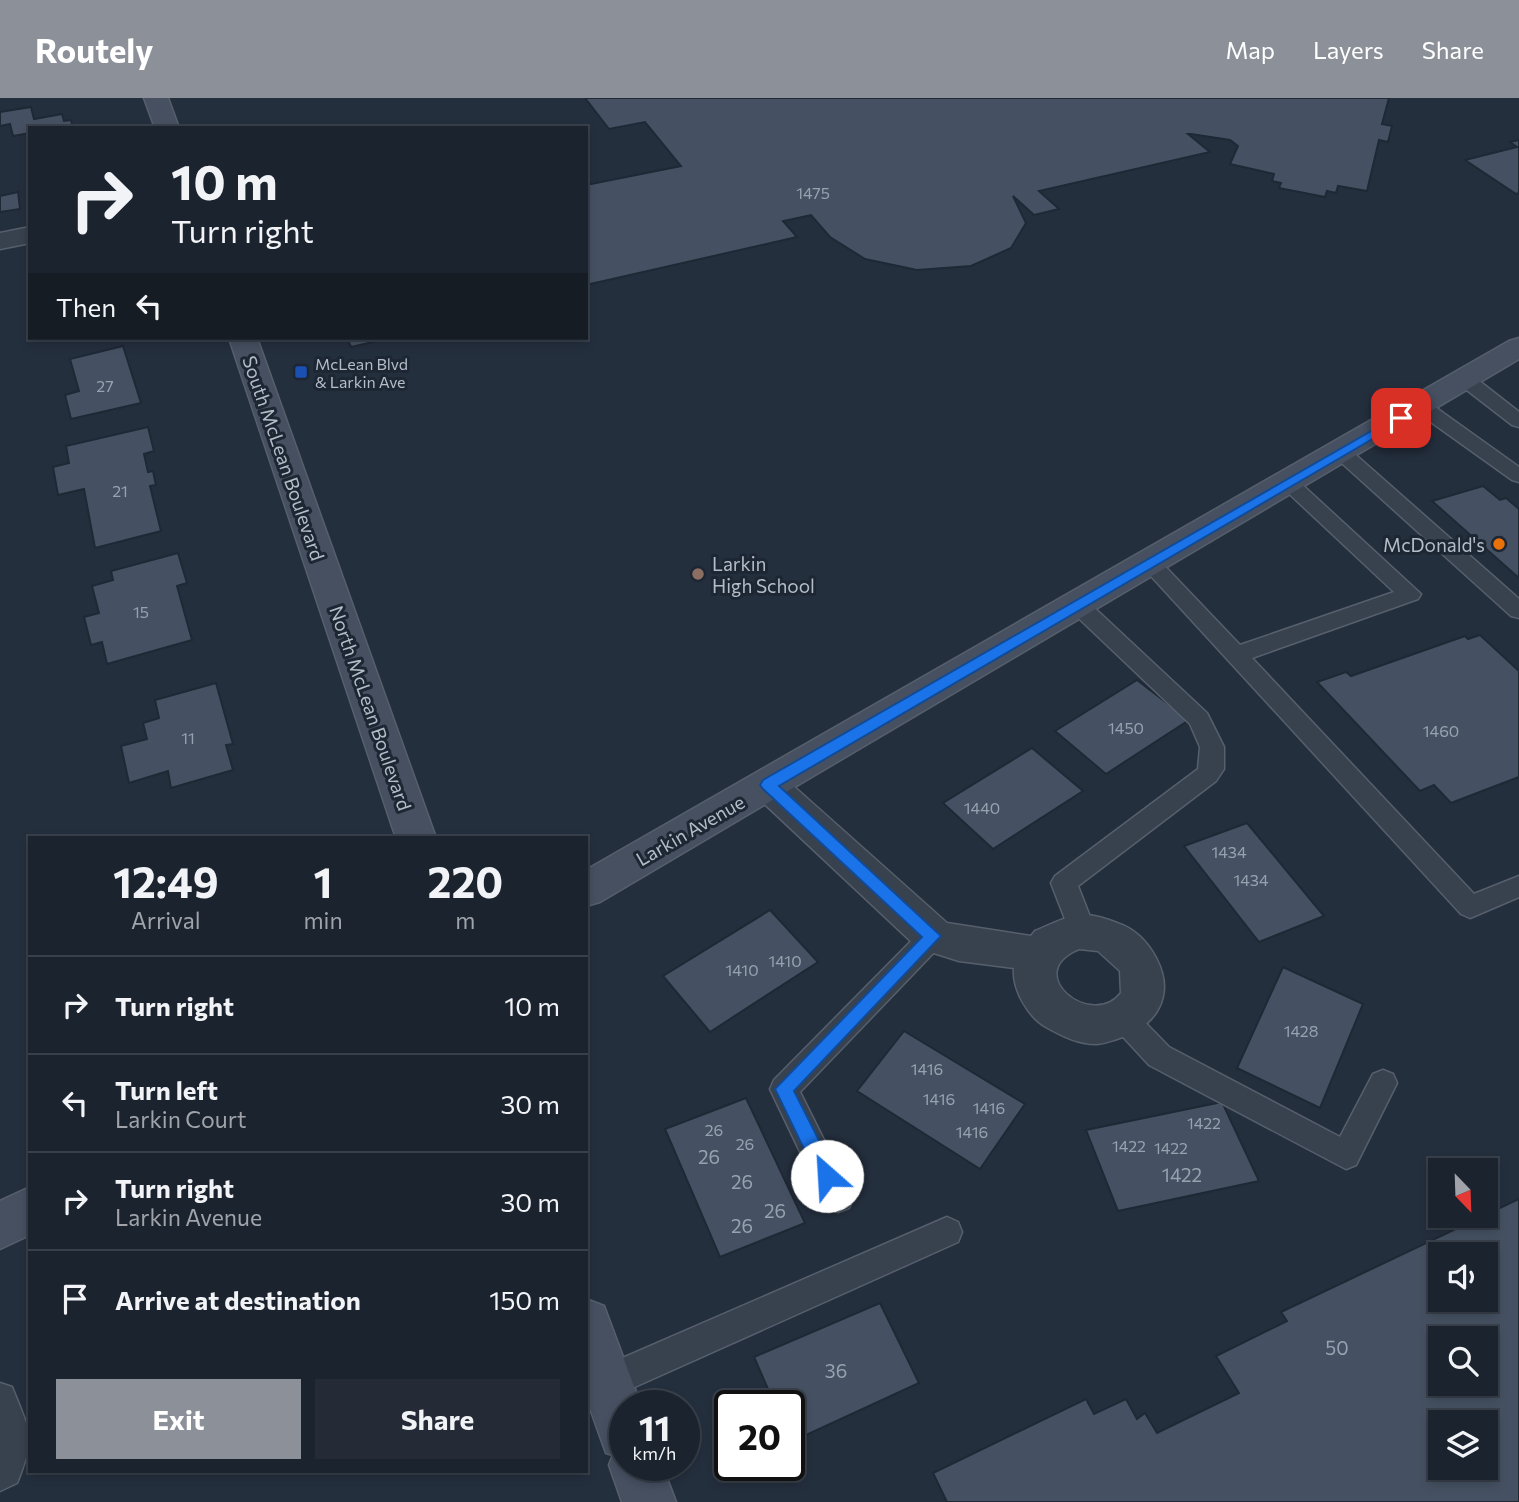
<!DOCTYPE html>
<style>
body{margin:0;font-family:Commissioner,sans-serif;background:#242b36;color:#f1f3f6;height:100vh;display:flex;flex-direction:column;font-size:26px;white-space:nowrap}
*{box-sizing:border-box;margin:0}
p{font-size:23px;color:#a0a4aa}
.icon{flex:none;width:38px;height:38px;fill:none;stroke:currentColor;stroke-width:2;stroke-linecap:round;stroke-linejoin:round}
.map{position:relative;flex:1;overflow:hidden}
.side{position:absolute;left:28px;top:738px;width:560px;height:637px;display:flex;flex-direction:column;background:#1b232e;border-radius:0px;box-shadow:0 4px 10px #0003,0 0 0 2px #39404a}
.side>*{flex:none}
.hud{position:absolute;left:28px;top:28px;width:560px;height:214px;border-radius:0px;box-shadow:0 4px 10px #0003,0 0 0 2px #39404a;background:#1b232e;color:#f1f3f6;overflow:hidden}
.needle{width:46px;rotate:157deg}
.controls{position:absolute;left:1428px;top:1060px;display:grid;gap:14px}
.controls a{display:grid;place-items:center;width:70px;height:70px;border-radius:0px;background:#1b232e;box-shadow:0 4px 10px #0003,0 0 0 2px #39404a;font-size:35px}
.speed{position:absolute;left:609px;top:1292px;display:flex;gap:14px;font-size:35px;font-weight:700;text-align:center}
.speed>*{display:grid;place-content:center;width:91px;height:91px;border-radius:50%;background:#1b232e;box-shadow:0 4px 10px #0003,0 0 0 2px #39404a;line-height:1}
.speed small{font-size:18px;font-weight:400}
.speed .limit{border:4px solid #111;border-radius:10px;background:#fff;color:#111}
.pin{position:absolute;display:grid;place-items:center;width:60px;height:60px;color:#fff;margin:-30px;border-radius:14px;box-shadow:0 4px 10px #0006}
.me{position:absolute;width:77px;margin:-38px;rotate:334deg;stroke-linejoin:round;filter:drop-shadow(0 0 5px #0008)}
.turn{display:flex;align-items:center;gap:24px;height:147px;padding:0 28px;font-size:32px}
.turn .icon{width:91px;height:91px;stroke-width:2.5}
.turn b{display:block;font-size:49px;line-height:60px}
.then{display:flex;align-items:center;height:66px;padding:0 28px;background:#0003;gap:14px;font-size:26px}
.eta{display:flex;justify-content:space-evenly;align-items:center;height:119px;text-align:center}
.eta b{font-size:42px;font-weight:700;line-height:49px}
.button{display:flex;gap:14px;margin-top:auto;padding:14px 28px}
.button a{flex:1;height:80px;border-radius:0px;background:#8c9099;color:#fff;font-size:28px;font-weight:700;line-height:80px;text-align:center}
.button a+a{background:#242b36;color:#f1f3f6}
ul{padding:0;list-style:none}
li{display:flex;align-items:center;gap:21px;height:98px;padding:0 28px;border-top:2px solid #39404a}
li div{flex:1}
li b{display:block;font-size:26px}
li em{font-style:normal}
header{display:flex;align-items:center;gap:42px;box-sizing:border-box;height:98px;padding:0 35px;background:#8c9099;color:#fff}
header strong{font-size:33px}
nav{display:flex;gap:38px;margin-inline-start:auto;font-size:24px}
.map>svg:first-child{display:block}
</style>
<header>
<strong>Routely</strong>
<nav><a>Map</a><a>Layers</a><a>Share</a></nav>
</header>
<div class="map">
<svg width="1519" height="1404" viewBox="0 0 1519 1404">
<rect width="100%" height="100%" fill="#242f3e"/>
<g fill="#455162" stroke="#1f2835" stroke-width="2" fill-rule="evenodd">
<polygon points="585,0 1389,0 1382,26 1392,28 1388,44 1379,42 1367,93 1338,88 1336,95 1327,93 1325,99 1279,90 1281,85 1272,83 1274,76 1230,66 1238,48 1230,42 1191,36 1188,36 1210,54 1039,93 1059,111 1034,117 1013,98 1026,125 1011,150 971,168 917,172 865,161 830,139 811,117 783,123 797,139 586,187 586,87 681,68 645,24 609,31"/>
<polygon points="31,9 34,21 62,16 64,23 71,22 73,30 30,30 30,35 13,38 10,26 0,28 0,14"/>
<polygon points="1519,42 1519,95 1516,96 1465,62 1517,49 1510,44"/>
<polygon points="18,94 20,111 0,114 0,98"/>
<polygon points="347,240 390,240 351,249"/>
<polygon points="123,248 141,305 71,321 65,297 79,293 70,261"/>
<polygon points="148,329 154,353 144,356 148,374 153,373 156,387 150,388 161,433 95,450 84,391 58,397 53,369 69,365 66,348"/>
<polygon points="1483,388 1500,402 1506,400 1519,411 1519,480 1432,403"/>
<polygon points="178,455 187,485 177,488 192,542 107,566 102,544 91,547 84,519 99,515 92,488 113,482 111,473"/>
<polygon points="1480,537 1519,573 1519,679 1451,705 1434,687 1420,693 1317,584 1346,574 1351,578 1465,538 1468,541"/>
<polygon points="1137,582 1189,622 1106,676 1055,633"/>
<polygon points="216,585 233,646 226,647 233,672 171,690 168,673 129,685 121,648 147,641 143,625 159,620 155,602"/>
<polygon points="1032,650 1083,693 993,751 943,705"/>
<polygon points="1247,725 1324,818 1259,844 1184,748"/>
<polygon points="770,812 818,864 710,934 663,878"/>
<polygon points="1283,869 1363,906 1320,1010 1237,970"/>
<polygon points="904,933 1025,1006 980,1071 857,993"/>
<polygon points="746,1000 805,1125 720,1159 665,1031"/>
<polygon points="1222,1004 1259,1083 1118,1113 1086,1032"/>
<path d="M1519,1101v303h-572l-14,-29 153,-74 8,15 32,-15 11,20 8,-6 12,20 82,-40 -23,-37 71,-35 -6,-9zM1440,1157h46v45h-46zM1440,1241h46v45h-46zM1440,1325h46v45h-46z"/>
<polygon points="880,1205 919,1285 791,1344 789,1307 775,1307 754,1259"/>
</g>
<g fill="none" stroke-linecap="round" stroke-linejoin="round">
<g stroke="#565f6c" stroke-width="3">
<g id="service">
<polygon points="1466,276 1473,278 1519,314 1519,329 1512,327 1459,286 1457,282"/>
<polygon points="1421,302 1428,304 1519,369 1519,384 1512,382 1414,312 1411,308"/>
<polygon points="1341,348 1348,350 1519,501 1519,520 1511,518 1334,358 1331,354 1334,350"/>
<polygon points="1289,379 1296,381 1421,496 1418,501 1252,560 1474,796 1519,778 1519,799 1470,820 1461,816 1139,465 1143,460 1157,460 1240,547 1394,494 1282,389 1279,385 1282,381"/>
<polygon points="1078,500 1086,502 1207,615 1224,649 1224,671 1216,683 1078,788 1096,834 1092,842 1083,845 1074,842 1070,834 1051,785 1055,778 1198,671 1200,649 1190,626 1070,512 1067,507 1070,502"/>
<polygon points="933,827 942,830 946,838 942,846 800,994 853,1100 849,1110 838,1114 827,1110 770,991 774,982 924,830"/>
<polygon points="1123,908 1133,912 1169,949 1340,1039 1373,976 1383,972 1393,976 1397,985 1356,1067 1346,1071 1149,967 1113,928 1109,920 1113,912"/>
<polygon points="947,1119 958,1124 962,1134 958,1144 619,1296 607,1300 595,1296 591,1284 595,1272"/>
<path d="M0,1285l12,4c18,45 24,50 5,96l-17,8z"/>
</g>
</g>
<g stroke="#565f6c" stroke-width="3">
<g id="minor">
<polygon points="30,129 30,145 0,151 0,135"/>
<path d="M768,673l13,4 166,148 84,13 4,-5c13,-5 27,-13 40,-15 14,-3 29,2 42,7 18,6 30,18 39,35 20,38 0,69 -39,81 -7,2 -14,5 -21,5 -18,0 -34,-8 -50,-17 -18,-10 -34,-38 -32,-59l-55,-7 -41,-13 -163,-153 -6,-10 6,-10zM1079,851l19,2 22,20 1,22c-29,38 -101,-20 -42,-44z"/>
</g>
</g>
<g stroke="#565f6c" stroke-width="3">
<g id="secondary">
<polygon points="144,0 168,0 179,30 155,30"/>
<polygon points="229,240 257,240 436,740 396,740"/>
<polygon points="1519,240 1519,261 600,804 586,808 586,772 1509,243"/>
<polygon points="30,1089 30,1137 0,1151 0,1103"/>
<polygon points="586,1201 604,1208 641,1307 625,1307 625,1367 662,1367 676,1404 622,1404 609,1367 613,1357 606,1355 586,1299"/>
</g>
</g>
<use href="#service" fill="#38414e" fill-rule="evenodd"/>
<use href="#minor" fill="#38414e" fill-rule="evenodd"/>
<use href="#secondary" fill="#465061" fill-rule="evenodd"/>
</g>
<polygon fill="#1a73e8" stroke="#114b97" stroke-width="2" points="1401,316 1407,320 1405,322 779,688 941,838 794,993 837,1078 834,1084 827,1087 820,1084 775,991 922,839 763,691 760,687 763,682"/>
<rect fill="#1a4fb4" stroke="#1d2633" stroke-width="2.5" x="294" y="267" width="14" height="14" rx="3.5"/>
<circle fill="#e8710a" stroke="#1d2633" stroke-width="2.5" cx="1499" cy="446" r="7"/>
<circle fill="#8d6e63" stroke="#1d2633" stroke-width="2.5" cx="698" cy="476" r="7"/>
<g text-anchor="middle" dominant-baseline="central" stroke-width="6" stroke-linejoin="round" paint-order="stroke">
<g font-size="16" fill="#98a1af">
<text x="813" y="94">1475</text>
<text x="105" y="287">27</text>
<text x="120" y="392">21</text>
<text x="141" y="513">15</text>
<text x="1126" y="629">1450</text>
<text x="1441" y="632">1460</text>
<text x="188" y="639">11</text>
<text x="982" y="709">1440</text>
<text x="1229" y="753">1434</text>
<text x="1251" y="781">1434</text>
<text x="785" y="862">1410</text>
<text x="742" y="871">1410</text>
<text x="1301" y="932">1428</text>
<text x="927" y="970">1416</text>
<text x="939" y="1000">1416</text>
<text x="989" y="1009">1416</text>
<text x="1204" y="1024">1422</text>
<text x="714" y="1031">26</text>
<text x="972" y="1033">1416</text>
<text x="745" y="1045">26</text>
<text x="1129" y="1047">1422</text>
<text x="1171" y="1049">1422</text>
</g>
<g font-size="16" fill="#b4bcc9" stroke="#1d2633" text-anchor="start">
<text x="315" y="265">McLean Blvd<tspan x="315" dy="18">&amp; Larkin Ave</tspan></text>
</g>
<g font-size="19" fill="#b4bcc9" stroke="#1d2633">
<text transform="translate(284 360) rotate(71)">South McLean Boulevard</text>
<text transform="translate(371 610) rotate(71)">North McLean Boulevard</text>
<text transform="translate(690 732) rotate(-30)">Larkin Avenue</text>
</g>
<g font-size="19" fill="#b4bcc9" stroke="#1d2633" text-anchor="end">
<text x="1485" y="446">McDonald's</text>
<text x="712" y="465" text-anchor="start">Larkin<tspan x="712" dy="22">High School</tspan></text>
</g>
<g font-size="19" fill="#98a1af">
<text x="709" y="1058">26</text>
<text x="1182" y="1076">1422</text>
<text x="742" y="1083">26</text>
<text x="775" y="1112">26</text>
<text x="742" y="1127">26</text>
<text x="1337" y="1249">50</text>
<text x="836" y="1272">36</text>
</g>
</g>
</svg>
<div class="controls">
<a><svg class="needle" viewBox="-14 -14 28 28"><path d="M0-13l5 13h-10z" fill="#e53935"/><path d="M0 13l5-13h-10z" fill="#a0a4aa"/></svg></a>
<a><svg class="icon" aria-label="sound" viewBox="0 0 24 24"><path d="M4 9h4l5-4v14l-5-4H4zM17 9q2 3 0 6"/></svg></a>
<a><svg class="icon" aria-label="search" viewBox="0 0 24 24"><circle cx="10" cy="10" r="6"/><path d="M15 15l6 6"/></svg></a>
<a><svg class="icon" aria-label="layers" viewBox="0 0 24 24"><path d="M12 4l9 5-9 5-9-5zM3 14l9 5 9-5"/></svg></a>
</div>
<div class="speed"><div>11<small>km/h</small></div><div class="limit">20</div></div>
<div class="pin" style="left:1401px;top:320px;background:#d93025"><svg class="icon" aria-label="arrive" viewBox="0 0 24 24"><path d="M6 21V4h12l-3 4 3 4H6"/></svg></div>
<svg class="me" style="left:827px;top:1078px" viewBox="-20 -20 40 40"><circle r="19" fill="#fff"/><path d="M0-13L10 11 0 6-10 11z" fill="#1a73e8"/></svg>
<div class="hud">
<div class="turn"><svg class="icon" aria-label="right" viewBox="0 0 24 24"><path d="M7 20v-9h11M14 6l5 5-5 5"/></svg><div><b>10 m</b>Turn right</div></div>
<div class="then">Then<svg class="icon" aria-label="left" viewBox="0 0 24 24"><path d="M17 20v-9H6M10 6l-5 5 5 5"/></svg></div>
</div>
<section class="side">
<div class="eta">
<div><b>12:49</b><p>Arrival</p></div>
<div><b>1</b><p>min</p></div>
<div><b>220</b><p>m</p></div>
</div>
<ul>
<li><svg class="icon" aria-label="right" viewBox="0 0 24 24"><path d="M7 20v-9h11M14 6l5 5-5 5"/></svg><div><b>Turn right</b></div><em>10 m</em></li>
<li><svg class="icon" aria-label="left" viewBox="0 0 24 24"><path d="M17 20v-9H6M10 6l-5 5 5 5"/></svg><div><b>Turn left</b><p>Larkin Court</p></div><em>30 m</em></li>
<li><svg class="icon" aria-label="right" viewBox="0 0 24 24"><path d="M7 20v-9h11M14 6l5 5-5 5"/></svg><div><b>Turn right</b><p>Larkin Avenue</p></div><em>30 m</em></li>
<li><svg class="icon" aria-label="arrive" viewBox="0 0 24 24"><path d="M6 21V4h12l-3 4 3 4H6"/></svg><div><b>Arrive at destination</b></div><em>150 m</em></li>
</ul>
<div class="button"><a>Exit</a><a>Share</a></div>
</section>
</div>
